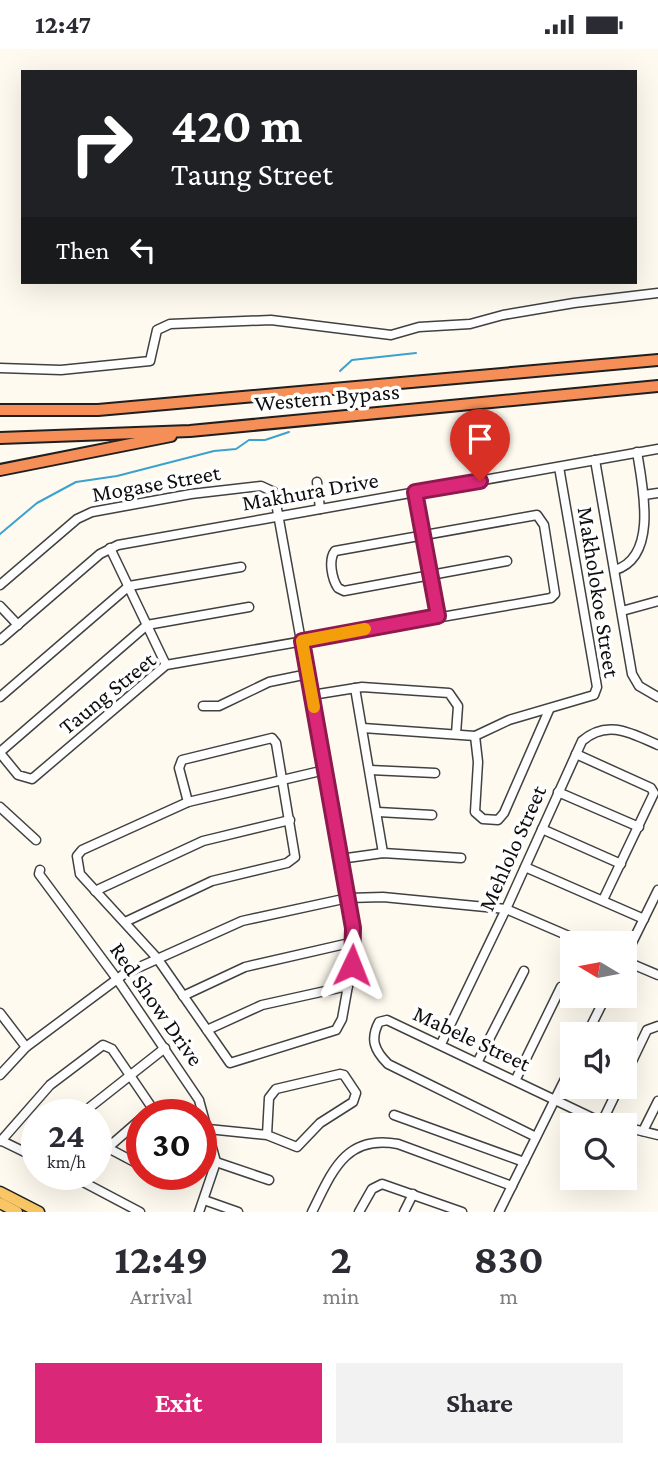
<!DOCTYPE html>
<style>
body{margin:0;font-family:"Crimson Pro",serif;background:#f2f2f3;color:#2b2b33;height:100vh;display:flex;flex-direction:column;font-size:26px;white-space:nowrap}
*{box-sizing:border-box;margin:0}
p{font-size:23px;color:#7c7c81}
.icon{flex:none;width:38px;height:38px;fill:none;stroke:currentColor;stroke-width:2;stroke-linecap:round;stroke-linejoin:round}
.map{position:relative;height:1163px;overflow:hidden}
.sheet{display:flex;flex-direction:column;background:#fff;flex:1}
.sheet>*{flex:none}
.guide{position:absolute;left:21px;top:21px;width:616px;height:214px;border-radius:0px;box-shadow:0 7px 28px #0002;background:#202124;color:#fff;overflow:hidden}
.needle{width:46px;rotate:280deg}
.buttons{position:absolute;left:560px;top:882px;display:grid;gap:14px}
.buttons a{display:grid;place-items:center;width:77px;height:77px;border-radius:0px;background:#fff;box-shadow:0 7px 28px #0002;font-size:35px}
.speed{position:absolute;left:21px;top:1050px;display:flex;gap:14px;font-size:35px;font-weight:700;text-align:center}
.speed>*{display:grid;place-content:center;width:91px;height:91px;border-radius:50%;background:#fff;box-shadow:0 7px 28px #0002;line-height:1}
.speed small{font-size:18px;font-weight:400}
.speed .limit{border:10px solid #d22;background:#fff;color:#111}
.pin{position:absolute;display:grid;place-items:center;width:60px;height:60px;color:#fff;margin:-72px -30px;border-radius:50% 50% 50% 0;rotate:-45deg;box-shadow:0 0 7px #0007}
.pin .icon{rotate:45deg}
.me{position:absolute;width:77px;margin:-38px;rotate:2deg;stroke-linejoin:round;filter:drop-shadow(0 0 5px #0008)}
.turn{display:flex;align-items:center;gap:24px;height:147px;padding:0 35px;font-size:32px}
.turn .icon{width:91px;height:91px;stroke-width:2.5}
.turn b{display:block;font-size:49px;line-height:60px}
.then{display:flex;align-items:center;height:66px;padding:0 35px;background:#0003;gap:14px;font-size:26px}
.eta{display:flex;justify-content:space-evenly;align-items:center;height:119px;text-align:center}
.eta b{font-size:42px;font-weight:700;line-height:49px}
.button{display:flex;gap:14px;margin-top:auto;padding:14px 35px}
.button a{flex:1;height:80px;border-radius:0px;background:#db2777;color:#fff;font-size:28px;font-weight:700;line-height:80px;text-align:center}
.button a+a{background:#f2f2f3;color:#2b2b33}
.status{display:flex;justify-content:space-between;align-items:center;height:49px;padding:0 35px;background:#fff;direction:ltr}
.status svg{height:19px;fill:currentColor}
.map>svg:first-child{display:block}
</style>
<div class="status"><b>12:47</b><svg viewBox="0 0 49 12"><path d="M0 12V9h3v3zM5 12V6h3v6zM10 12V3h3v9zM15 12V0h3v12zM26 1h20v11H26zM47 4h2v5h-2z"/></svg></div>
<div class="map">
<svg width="658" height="1163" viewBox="0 0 658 1163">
<rect width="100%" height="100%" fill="#fffaef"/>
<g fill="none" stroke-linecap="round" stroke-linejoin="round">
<g stroke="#3aa2ce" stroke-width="2">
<polyline points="340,322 352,311 416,304"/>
<polyline points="0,485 37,454 76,433 117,427 214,402 236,400 249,391 265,391 289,383"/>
</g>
<g stroke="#414141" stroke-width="11">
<g id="minor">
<polyline points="0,319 61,321 150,312 157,281 170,275 271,271 391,286 419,278 470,275 503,266 574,254 658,244"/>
<polyline points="595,411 632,625 639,637 658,648"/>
<polyline points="317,433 320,460"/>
<polyline points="415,443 438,567"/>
<polyline points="644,446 658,444"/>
<polyline points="110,499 166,616"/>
<path d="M615,521c43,-13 28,-82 22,-118"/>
<polyline points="0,536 77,470 92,463 191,445 261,437 274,443 353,879 354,903 342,970 336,981 230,1014 157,909 80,825 77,807 82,801 188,753 325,721"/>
<polyline points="0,557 18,576"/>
<polyline points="622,562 658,552"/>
<polyline points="0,591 100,505 118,496 658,400"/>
<polyline points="355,639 383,804"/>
<polyline points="312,646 362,638 449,644 458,657 456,685"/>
<polyline points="0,648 129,537 241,518"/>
<polyline points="203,657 219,657 269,633 308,625"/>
<polyline points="363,679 475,687 509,671 594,646 597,638 559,418"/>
<polyline points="475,687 478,713 475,763 483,770 498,771 504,764 549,661"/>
<polyline points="0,703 147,576 249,558"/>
<path d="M0,704l18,22 14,4 134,-114 385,-67 4,-4 -11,-69 -7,-10 -202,36c-7,9 -3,28 3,37l6,3 163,-30"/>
<polyline points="576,705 651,739 654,744 603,851"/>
<polyline points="370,721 435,724"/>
<polyline points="558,743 639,778"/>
<polyline points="0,758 36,791"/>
<polyline points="378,763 432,766"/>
<polyline points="542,780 621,815"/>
<polyline points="340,810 383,804 461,809"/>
<polyline points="525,818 644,870"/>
<polyline points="40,821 39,825 117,930 199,1051 216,1113 199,1163"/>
<polyline points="95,842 203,792 290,771"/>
<polyline points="125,873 212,832 287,814 295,808 276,694 272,689 182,711 179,719 188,753"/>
<polyline points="625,908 658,841"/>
<polyline points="625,912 658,926"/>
<polyline points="183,947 245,918 354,893"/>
<polyline points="0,964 26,998"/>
<polyline points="207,981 262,956 348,937"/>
<polyline points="587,985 606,947"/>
<path d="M441,995l65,-135 76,-168c25,-22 49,-8 76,4"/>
<polyline points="478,1012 524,922"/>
<polyline points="0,1026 26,998 124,925 242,872 348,849 383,848 506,860 585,894"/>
<polyline points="625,1027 647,981 658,977"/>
<polyline points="516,1030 561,938"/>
<polyline points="80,1066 165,999"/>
<polyline points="394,1066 524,1113"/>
<polyline points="602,1073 619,1038"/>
<polyline points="625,1078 658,1086"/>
<polyline points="208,1080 267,1086 297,1098 320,1074 353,1053 356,1044 344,1026 340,1025 276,1040 269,1049 267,1086"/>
<polyline points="643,1082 658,1052"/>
<path d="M536,1088l-148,-73c-14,-14 -18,-25 -9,-42l8,-2 210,100 19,5"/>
<polyline points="0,1091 37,1109"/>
<polyline points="1,1092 50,1036 103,996 112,1000 157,1066"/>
<polyline points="106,1098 142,1117"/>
<polyline points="96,1109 142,1069"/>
<polyline points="216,1113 269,1131"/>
<polyline points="68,1125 140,1163"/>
<polyline points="159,1125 167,1125"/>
<polyline points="204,1151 238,1163"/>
<path d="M312,1163c20,-40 33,-78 86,-68l114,42"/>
<polyline points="359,1163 372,1140 382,1135 462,1163"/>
<polyline points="404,1163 413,1145"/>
<polyline points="499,1163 572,1016"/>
</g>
</g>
<g stroke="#1f1f1f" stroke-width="13">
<g id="major">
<polyline points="0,1143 39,1163"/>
<polyline points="0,1154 17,1163"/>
</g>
</g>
<g stroke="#1f1f1f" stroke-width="14">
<g id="highway">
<polyline points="0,361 98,361 658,311"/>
<polyline points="0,389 190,382 658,337"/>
<polyline points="0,421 171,387"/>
</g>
</g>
<use href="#minor" stroke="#fff" stroke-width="8"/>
<use href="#major" stroke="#f9c665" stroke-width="10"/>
<use href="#highway" stroke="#f58f57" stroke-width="10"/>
</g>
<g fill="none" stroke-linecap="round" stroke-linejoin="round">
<g stroke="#8e194d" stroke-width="18">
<polyline id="route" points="352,916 353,879 302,592 438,567 415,443 480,432"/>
</g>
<use href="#route" stroke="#db2777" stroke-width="12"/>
<polyline stroke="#f59e0b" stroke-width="12" points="314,658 302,592 365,580"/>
</g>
<g text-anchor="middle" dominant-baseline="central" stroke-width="7" stroke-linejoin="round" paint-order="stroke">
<g font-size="23" fill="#0e0e0e" stroke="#fff">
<text transform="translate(327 348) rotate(-5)">Western Bypass</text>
<text transform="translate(156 434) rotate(-10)">Mogase Street</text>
<text transform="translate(310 442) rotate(-10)">Makhura Drive</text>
<text transform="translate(599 543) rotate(81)">Makholokoe Street</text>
<text transform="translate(107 644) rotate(-39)">Taung Street</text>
<text transform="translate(512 799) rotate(-66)">Mehlolo Street</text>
<text transform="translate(157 955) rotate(55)">Red Show Drive</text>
<text transform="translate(472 989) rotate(25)">Mabele Street</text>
</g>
</g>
</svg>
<div class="buttons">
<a><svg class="needle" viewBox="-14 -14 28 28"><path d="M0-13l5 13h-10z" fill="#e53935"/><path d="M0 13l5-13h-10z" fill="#7c7c81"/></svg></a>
<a><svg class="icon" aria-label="sound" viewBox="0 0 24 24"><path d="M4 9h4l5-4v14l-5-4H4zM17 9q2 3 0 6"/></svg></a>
<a><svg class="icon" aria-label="search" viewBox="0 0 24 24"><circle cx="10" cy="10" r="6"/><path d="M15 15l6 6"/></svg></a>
</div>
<div class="speed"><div>24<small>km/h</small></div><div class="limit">30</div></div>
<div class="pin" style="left:480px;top:432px;background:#d93025"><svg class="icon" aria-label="arrive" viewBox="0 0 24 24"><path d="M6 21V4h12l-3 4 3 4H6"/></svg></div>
<svg class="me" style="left:352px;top:916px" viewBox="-20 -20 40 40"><path d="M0-17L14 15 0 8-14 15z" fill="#db2777" stroke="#fff" stroke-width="4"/></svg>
<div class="guide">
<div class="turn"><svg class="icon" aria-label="right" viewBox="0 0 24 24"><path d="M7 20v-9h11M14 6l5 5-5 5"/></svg><div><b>420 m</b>Taung Street</div></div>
<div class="then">Then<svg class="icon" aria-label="left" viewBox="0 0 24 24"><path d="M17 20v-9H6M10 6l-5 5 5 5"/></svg></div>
</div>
</div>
<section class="sheet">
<div class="eta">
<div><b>12:49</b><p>Arrival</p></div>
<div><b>2</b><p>min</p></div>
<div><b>830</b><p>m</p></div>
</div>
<div class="button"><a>Exit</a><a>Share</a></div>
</section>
